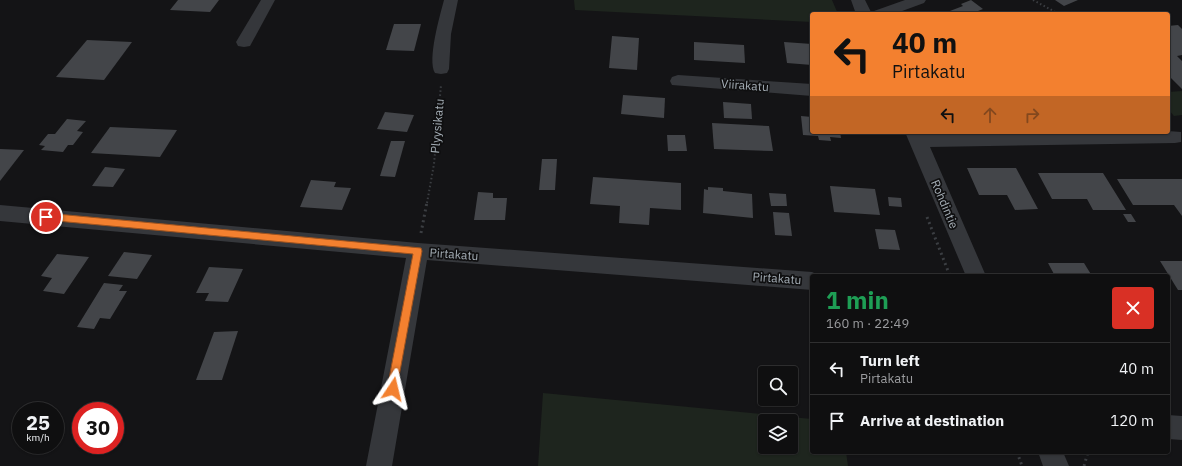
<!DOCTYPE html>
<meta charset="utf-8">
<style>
body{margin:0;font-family:"IBM Plex Sans",sans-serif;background:#181819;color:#f1f3f6;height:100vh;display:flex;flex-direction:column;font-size:15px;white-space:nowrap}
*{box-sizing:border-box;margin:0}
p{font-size:13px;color:#9b9c9f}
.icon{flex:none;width:22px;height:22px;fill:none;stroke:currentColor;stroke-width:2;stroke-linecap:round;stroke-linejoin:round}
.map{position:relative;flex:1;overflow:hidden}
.sheet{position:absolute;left:810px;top:274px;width:360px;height:180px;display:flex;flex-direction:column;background:#0f0f10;border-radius:4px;box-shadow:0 1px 3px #0004,0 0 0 1px #2f2f30}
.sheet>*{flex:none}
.banner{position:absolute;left:810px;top:12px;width:360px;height:122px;border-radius:4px;box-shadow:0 1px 3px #0004,0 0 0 1px #2f2f30;background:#f3802f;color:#111;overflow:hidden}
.fabs{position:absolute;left:758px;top:366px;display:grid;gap:8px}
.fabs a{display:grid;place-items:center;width:40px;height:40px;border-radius:4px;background:#0f0f10;box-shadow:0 1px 3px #0004,0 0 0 1px #2f2f30;font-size:20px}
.speed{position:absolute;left:12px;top:402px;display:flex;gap:8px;font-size:20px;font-weight:700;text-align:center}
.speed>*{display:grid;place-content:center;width:52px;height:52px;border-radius:50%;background:#0f0f10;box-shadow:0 1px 3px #0004,0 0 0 1px #2f2f30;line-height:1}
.speed small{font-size:10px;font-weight:400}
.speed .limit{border:6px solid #d22;background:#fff;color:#111}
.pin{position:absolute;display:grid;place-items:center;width:34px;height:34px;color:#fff;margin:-17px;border:2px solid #fff;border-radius:50%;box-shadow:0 1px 4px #0007}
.me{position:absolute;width:44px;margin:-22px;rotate:10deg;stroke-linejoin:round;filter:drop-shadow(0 0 3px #0008)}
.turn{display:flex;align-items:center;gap:14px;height:84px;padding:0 16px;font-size:18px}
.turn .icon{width:52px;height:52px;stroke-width:2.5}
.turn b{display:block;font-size:28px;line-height:34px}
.lanes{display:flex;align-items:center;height:38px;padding:0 16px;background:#0003;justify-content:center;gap:20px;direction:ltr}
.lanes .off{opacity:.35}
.round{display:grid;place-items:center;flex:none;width:42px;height:42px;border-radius:4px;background:#181819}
.summary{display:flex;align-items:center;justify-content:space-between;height:68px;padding:0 16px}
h1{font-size:24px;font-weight:700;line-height:30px;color:#1e9e55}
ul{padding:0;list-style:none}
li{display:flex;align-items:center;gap:12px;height:52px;padding:0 16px;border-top:1px solid #2f2f30}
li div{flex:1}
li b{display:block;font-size:15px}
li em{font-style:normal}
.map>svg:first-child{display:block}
</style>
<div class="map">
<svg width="1182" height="466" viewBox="0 0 1182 466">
<rect width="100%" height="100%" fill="#141416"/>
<g fill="#1e251e" fill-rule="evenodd">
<polygon points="574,0 832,0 838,14 812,14 812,22 575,10"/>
<polygon points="1182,91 1182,115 1174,116 1168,109 1168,92"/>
<path d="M543,393l269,26v33h34l2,14h-310zM765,421h26v26h-26z"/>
</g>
<g fill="#434549">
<polygon points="178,0 219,0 210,12 170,10"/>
<polygon points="971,0 983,9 978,11 982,14 942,14 963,6 961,4"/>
<polygon points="1055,0 1078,0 1064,6"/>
<polygon points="394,24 421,24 414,51 386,50"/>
<polygon points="1178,25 1182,29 1182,55 1177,56 1182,61 1182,89 1168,75 1168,26"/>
<polygon points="612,36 639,38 637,70 609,68"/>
<polygon points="87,40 132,42 104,80 56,77"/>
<polygon points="694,42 744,45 745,63 694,60"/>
<polygon points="784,42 812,44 812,65 787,63"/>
<polygon points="623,95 665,98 664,118 621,114"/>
<polygon points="723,102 751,104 752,119 724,118"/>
<polygon points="385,112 414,115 407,132 377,129"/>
<polygon points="801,116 812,117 812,132 840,132 841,138 830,137 831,141 819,140 818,136 803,135"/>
<polygon points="67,119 86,121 77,131 83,132 73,145 68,145 63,152 41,150 45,146 39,145 48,134 55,134"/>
<polygon points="712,123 769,126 773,151 714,149"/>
<polygon points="110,127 177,130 160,157 91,153"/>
<polygon points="667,135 685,135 687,151 668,151"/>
<polygon points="391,141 405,141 395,177 380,176"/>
<polygon points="0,149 24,150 0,181"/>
<polygon points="542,159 557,159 555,190 539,190"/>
<polygon points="105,167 125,169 113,187 92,186"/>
<polygon points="967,168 1016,168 1038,209 1015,210 1007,195 979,195"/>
<polygon points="1038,173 1103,173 1126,210 1093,210 1087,199 1052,199"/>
<polygon points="593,177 681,183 681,210 650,208 649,225 619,223 620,206 590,204"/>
<polygon points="1117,179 1182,179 1182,216 1174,205 1133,205"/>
<polygon points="311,180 336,182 334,187 351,188 342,210 300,207"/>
<polygon points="830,186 875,189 880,215 834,212"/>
<polygon points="708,187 723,188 723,191 752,194 753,218 703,213 704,189 708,190"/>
<polygon points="478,192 493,193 493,198 507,198 505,220 474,220"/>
<polygon points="769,193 786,194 787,206 771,206"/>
<polygon points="888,197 901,198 902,207 889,206"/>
<polygon points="773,212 789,213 792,236 775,235"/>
<polygon points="1123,214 1131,214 1136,222 1128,222"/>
<polygon points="875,229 895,230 900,250 879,249"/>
<polygon points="124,252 152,255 137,279 108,276"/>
<polygon points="57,254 89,257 64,294 43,291 52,278 41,276"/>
<polygon points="1160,261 1182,261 1182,290 1178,290"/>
<polygon points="1048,263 1084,263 1092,276 1055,276"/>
<polygon points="209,267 243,269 228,302 205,301 209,293 196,293"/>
<polygon points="104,283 123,285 119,291 127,291 110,319 100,318 94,329 77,327"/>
<polygon points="238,331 222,380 196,380 214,332"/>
</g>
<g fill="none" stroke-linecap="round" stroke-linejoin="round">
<g stroke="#3b3e42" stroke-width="2" stroke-dasharray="1.5 2.5" stroke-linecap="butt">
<polyline points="1033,0 1059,14"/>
<polyline points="427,203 434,164 441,85"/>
</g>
<g stroke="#3b3e42" stroke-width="3" stroke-dasharray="2 3.5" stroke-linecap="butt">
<polyline points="927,217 950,276"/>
<polyline points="421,233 427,202"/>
<polyline points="1017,452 1022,466"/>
<polyline points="1084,466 1088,452"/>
</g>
<g fill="#35373b" fill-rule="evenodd">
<polygon points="261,0 275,0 250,46 244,47 238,46 236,42"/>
<path d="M444,0h14l-7,34 -2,35 -2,4 -6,1 -6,-1c-8,-13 5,-58 9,-73z"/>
<polygon points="851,0 865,0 872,14 874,11 905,0 926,0 924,3 894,14 856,14"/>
<polygon points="678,75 812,84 812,96 672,85 670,81 672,77"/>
<polygon points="1168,131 1181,132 1181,142 1175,143 930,147 986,276 966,276 905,132 923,132 924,134 1168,132"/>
<polygon points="0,205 418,243 812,272 820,276 812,276 812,290 427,260 392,466 366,466 406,258 0,221"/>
<polygon points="1168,415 1182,416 1182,440 1168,439"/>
<polygon points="1038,452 1063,452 1069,466 1043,466"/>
</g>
</g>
<polygon fill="#f3802f" stroke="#9e531f" points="46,213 421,248 422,251 396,393 393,394 389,393 387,389 413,254 46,220 42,217"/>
<g text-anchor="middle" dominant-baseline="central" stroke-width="3.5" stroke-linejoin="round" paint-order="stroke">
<g font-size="12" fill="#a5aeb6" stroke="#0f0f10">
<text transform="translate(745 85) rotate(4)">Viirakatu</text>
<text transform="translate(437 126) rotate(-85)">Plyysikatu</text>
<text transform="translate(945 204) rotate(67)">Rohdintie</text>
<text transform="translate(454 254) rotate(4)">Pirtakatu</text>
<text transform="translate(777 278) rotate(4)">Pirtakatu</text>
</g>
</g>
</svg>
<div class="fabs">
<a><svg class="icon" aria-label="search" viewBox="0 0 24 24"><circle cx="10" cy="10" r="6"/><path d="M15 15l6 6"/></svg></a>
<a><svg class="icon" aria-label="layers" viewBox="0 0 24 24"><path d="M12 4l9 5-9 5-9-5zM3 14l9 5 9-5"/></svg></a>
</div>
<div class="speed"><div>25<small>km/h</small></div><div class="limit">30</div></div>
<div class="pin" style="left:46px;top:217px;background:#d93025"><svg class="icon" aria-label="arrive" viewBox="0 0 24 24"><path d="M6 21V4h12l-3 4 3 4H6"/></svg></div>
<svg class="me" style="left:393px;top:389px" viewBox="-20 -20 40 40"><path d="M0-17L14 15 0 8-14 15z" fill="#f3802f" stroke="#fff" stroke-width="4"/></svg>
<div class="banner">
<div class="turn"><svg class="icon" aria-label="left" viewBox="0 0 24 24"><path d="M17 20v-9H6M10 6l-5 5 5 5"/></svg><div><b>40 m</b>Pirtakatu</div></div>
<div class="lanes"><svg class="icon" aria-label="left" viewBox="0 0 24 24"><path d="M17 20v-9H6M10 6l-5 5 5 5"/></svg><svg class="icon off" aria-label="ahead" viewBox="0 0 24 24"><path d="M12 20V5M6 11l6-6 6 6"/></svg><svg class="icon off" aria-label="right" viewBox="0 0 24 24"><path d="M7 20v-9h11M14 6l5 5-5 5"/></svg></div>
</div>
<section class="sheet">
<div class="summary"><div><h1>1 min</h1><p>160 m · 22:49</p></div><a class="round" style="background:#d93025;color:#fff"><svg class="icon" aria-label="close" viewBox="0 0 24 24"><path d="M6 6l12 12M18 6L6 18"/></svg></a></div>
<ul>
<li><svg class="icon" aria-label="left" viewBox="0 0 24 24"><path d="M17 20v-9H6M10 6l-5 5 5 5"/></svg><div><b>Turn left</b><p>Pirtakatu</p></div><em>40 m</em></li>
<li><svg class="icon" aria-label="arrive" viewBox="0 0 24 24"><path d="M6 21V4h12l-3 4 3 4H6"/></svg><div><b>Arrive at destination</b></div><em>120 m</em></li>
</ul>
</section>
</div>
